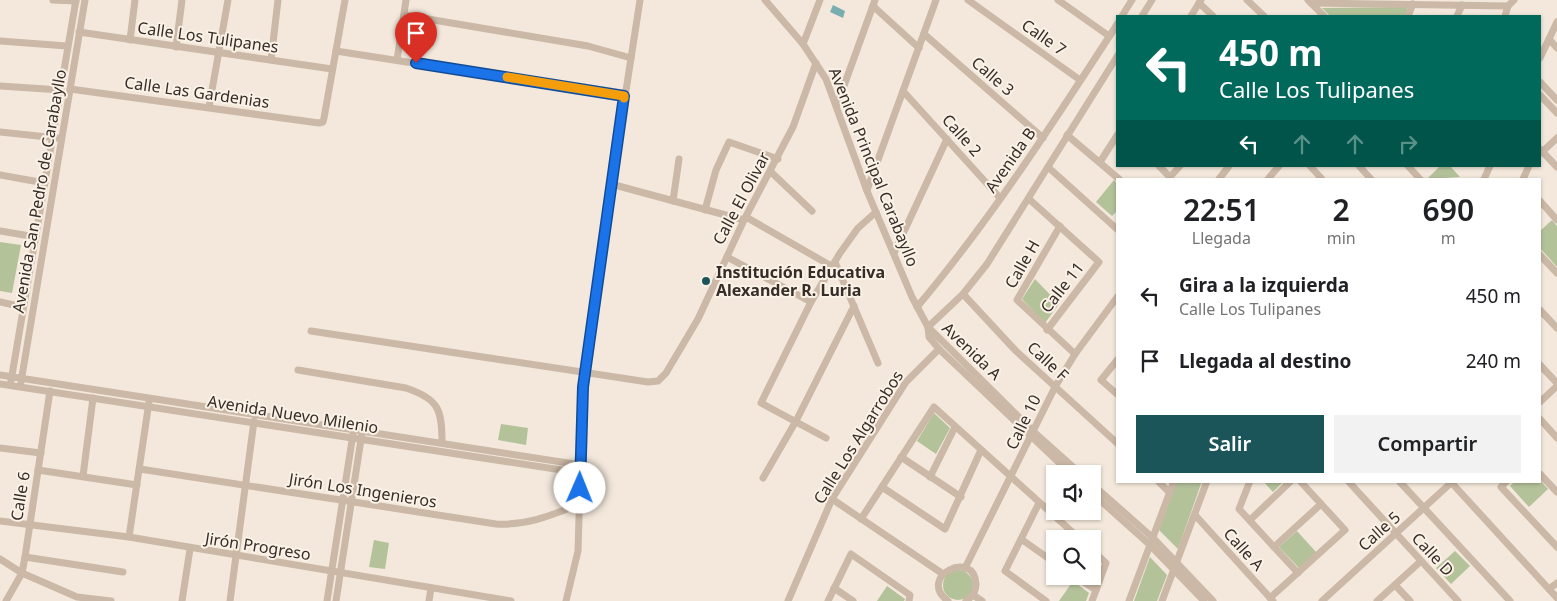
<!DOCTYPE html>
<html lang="es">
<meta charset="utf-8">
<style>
body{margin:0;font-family:"Noto Sans",sans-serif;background:#f2f2f2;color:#202124;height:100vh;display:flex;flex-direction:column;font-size:19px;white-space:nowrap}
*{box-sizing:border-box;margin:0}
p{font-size:16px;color:#757577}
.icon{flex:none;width:28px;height:28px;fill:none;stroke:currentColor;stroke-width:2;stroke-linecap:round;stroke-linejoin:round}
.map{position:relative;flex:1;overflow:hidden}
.side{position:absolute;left:1116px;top:178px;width:425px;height:305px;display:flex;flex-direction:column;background:#fff;border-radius:0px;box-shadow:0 1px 4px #0004}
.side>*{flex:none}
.hud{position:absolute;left:1116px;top:15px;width:425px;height:152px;border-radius:0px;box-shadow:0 1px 4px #0004;background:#00695c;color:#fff;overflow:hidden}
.controls{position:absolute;left:1046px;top:465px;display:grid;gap:10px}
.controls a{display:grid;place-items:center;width:55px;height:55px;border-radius:0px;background:#fff;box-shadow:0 1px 4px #0004;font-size:25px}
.pin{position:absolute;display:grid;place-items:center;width:42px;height:42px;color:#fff;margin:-51px -21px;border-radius:50% 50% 50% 0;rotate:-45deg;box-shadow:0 0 5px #0007}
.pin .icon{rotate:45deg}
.me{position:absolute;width:55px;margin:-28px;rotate:1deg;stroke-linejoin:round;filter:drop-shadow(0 0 4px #0008)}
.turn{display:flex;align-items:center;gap:18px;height:105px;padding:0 20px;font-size:22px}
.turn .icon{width:65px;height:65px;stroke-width:2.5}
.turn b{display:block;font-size:35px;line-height:42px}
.lanes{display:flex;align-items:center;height:48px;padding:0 20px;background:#0003;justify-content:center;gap:25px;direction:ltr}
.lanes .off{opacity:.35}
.eta{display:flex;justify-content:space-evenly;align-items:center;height:85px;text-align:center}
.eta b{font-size:30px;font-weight:600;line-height:35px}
.cta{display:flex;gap:10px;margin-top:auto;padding:10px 20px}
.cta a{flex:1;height:58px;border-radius:0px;background:#1b555a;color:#fff;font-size:20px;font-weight:600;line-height:58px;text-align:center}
.cta a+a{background:#f2f2f2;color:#202124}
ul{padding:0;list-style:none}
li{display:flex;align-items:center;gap:15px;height:65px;padding:0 20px}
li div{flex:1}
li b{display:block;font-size:19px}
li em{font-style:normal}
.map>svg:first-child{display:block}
</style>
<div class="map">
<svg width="1557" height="601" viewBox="0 0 1557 601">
<rect width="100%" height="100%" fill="#f3e8db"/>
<g fill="#b4c29a">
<polygon points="1405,7 1408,9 1405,16 1330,16 1322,8"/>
<polygon points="1440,166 1450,166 1460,177 1427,179"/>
<polygon points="1114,180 1117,184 1117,211 1112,216 1096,202"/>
<polygon points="1552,220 1557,226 1557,267 1540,248 1540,231"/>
<polygon points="0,242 21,245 12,293 0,291"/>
<polygon points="1035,279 1059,304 1045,323 1022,299"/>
<polygon points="934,413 950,428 936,454 917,441"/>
<polygon points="501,424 528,428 526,445 498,440"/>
<polygon points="1540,480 1548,489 1529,507 1510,486 1515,481"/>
<polygon points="1177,481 1202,481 1178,549 1159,530"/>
<polygon points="1263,481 1284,481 1273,492"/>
<polygon points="1297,531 1316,552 1299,568 1279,547"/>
<polygon points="374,540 389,543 385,569 369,567"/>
<polygon points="1455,551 1470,566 1451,584 1436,568"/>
<polygon points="1150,557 1167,575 1157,601 1134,601"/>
<circle cx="958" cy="585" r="15"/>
<polygon points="1073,581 1089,593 1086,601 1059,601"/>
<polygon points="887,586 905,599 904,601 877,601"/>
</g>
<polygon fill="#79aeb1" points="833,5 845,11 843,18 830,12"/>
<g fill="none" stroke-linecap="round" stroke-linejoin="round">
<g stroke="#cbb8a6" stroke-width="7">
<polyline points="53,0 76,1"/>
<polyline points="765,0 803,44 826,79 867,191 912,297 928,327 929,337 939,349 1071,474"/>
<polyline points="968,0 1080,80"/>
<polyline points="1058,0 1109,36"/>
<polyline points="1247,0 1264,16"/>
<polyline points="1308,0 1324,16"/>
<polyline points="1199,3 1213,16"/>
<polyline points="1311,3 1508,6"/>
<polyline points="873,6 919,48"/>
<polyline points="404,15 588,46 631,58"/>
<polyline points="1122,16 1132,0"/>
<polyline points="1142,16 1152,0"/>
<polyline points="1191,16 1201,0"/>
<polyline points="1408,16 1413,4"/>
<polyline points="1457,16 1462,5"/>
<polyline points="1505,16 1508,6 1514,0"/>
<polyline points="79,32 332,69"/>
<polyline points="924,34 1043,138"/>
<polyline points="1549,39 1557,48"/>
<polyline points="130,40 135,0"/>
<polyline points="0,41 67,46"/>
<polyline points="803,44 820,0"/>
<polyline points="176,47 182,0"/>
<polyline points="336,51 625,96"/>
<polyline points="1540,58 1557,22"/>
<polyline points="271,60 278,0"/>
<polyline points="397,60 406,0"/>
<polyline points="1540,82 1557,100"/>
<polyline points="0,86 61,90"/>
<polyline points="70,89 319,123 323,122 324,118 345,0"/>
<polyline points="903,91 1000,198"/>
<polyline points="1540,95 1557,113"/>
<polyline points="837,105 875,0"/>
<polyline points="209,107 228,0"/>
<polyline points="0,132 57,138"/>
<polyline points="1067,135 1119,179"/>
<polyline points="1540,149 1557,167"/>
<polyline points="1541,153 1557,138"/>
<polyline points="1100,162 1118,134"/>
<polyline points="1159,166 1170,177 1180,166"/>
<polyline points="1310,166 1322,179"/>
<polyline points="1359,166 1371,179"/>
<polyline points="1408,166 1420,179"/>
<polyline points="1048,167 1118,230"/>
<polyline points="771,172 812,211"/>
<polyline points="0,175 45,183"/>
<polyline points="1219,179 1229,166"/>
<polyline points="1268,179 1279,166"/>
<polyline points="1484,179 1490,166"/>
<polyline points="1523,179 1529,166"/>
<polyline points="611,184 744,220"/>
<polyline points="867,190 936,0"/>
<polyline points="1029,199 1099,262 1047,330"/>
<polyline points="673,201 679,159"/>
<polyline points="1540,201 1557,220"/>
<polyline points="705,210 716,170 729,142 778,159"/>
<polyline points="746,217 833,267"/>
<polyline points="1060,226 1017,300 1075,354"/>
<polyline points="0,231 36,237"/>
<polyline points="894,253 947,139"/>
<polyline points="1540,255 1557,273"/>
<polyline points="727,257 811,302"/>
<polyline points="835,262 878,363"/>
<polyline points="963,294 1016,351 1118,444"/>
<polyline points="0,302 23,307"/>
<path d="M917,307c75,-89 138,-187 201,-284"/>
<polyline points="1540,310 1557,328"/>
<polyline points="928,327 963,294 987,264 1118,55"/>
<polyline points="928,327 1034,432 1081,474"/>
<polyline points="311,331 648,382 658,381 666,373 698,319 744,220 793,127 816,63"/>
<polyline points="1118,359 1101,380 1118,395"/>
<polyline points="1540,365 1557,383"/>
<path d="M298,370l108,18c33,11 36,22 36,54"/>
<polyline points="0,375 581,465"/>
<polyline points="11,381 76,0"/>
<polyline points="21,382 85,0"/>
<polyline points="0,384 581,473"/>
<polyline points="1540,402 1557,386"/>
<polyline points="1540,419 1557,438"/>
<polyline points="826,438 761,403 811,302 840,253 858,228 876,212"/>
<polyline points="0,448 41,453"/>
<polyline points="901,457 961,497"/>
<path d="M140,469l356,55c31,2 56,-9 84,-20"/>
<polyline points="38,470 137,485"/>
<polyline points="1540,474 1557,492"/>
<polyline points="83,476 93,398"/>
<polyline points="930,477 955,427"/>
<polyline points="763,478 796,421 854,306"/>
<polyline points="1158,481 1169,492"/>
<polyline points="1250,481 1239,509 1298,573"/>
<polyline points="1348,481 1458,601"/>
<polyline points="1399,481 1510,601"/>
<polyline points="1450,481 1557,598"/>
<polyline points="1507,481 1501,487 1557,547"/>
<polyline points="1092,484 1153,538 1213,601"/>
<polyline points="882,487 945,529 981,450"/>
<polyline points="1092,493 1150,545 1204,601"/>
<polyline points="832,499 943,574"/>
<polyline points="1039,503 1005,571 1046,601"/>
<polyline points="1195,515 1273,601"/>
<polyline points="861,519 934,407 1080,539"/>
<polyline points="1250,520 1291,481"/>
<polyline points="0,521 129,537 511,601"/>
<polyline points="129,537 149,402"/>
<polyline points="1021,539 1055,563"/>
<polyline points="1274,547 1321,504"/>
<polyline points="25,557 123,572"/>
<polyline points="0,559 22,573 77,597 111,601"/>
<polyline points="965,568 1055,387 1075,354 1118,296"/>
<polyline points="1075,576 1096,590"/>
<polyline points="1395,585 1410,601"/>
<polyline points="834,588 853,601"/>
<polyline points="1549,589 1557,583"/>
<polyline points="973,595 982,601"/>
<polyline points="1270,598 1345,530 1300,481"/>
<polyline points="6,601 22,573 25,557 50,391"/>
<polyline points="182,601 190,549"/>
<polyline points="230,601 254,421"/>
<polyline points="327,601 353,434"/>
<polyline points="336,601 362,433"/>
<polyline points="429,601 431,588"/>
<polyline points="566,601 578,551 583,387 608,207 640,0"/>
<polyline points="788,601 832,499 906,382 939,349"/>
<polyline points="828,601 851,554 910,595 909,601"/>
<path d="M948,601c-32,-24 26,-53 28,-17 0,8 -4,13 -10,17"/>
<polyline points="1092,601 1106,563 1092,550"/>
<polyline points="1129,601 1174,481"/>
<polyline points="1162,601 1207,481"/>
<polyline points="1322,601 1453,481"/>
<polyline points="1377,601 1421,561"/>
</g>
</g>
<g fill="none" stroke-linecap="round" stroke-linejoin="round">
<g stroke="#114b97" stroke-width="12">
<polyline id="route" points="416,63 624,96 583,387 580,488"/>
</g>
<use href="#route" stroke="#1a73e8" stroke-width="9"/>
<polyline stroke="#f59e0b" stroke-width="9" points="507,77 624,96 624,98"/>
</g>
<circle fill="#1b555a" stroke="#faf2e7" stroke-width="2" cx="706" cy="281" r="5"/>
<g text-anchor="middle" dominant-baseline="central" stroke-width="4" stroke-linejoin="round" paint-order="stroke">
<g font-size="16" fill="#372c27" stroke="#faf2e7">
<text transform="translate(208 37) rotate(8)">Calle Los Tulipanes</text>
<text transform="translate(1044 37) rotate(35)">Calle 7</text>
<text transform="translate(993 76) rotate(41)">Calle 3</text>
<text transform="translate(197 92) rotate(8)">Calle Las Gardenias</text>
<text transform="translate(962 135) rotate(48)">Calle 2</text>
<text transform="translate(1010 160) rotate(-55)">Avenida B</text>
<text transform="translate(874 167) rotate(68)">Avenida Principal Carabayllo</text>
<text transform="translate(39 191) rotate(-80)">Avenida San Pedro de Carabayllo</text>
<text transform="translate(741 198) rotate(-62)">Calle El Olivar</text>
<text transform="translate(1022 264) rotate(-60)">Calle H</text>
<text transform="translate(1062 287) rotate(-52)">Calle 11</text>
<text transform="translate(972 351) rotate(44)">Avenida A</text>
<text transform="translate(1048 361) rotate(43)">Calle F</text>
<text transform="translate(293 414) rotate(9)">Avenida Nuevo Milenio</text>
<text transform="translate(1023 422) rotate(-64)">Calle 10</text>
<text transform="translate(858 437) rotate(-58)">Calle Los Algarrobos</text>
<text transform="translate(363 490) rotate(9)">Jirón Los Ingenieros</text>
<text transform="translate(20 496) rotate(-81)">Calle 6</text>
<text transform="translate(1379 531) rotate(-42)">Calle 5</text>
<text transform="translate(258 546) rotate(9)">Jirón Progreso</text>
<text transform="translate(1244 549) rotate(48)">Calle A</text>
<text transform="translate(1433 554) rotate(47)">Calle D</text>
</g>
<g font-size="16" font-weight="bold" fill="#372c27" stroke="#faf2e7" text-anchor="start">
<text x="716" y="272">Institución Educativa<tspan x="716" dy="18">Alexander R. Luria</tspan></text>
</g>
</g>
</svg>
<div class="controls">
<a><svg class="icon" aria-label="sound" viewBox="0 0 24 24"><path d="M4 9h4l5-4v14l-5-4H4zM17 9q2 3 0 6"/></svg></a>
<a><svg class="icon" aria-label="search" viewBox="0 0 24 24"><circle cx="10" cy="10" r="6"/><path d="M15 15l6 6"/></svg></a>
</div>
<div class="pin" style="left:416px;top:63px;background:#d93025"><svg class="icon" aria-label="arrive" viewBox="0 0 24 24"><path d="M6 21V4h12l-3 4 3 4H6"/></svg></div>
<svg class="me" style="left:580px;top:488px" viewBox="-20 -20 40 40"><circle r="19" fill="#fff"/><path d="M0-13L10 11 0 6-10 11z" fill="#1a73e8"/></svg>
<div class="hud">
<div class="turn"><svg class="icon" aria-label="left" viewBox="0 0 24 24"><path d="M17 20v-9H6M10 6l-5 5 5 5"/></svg><div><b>450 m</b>Calle Los Tulipanes</div></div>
<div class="lanes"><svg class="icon" aria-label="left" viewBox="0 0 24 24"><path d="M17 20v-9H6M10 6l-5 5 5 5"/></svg><svg class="icon off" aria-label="ahead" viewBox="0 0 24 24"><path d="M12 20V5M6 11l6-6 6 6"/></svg><svg class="icon off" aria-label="ahead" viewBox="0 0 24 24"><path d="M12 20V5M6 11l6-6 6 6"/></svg><svg class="icon off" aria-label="right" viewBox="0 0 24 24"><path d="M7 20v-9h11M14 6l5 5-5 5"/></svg></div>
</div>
<section class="side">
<div class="eta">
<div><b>22:51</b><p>Llegada</p></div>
<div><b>2</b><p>min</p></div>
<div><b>690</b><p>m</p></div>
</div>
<ul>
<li><svg class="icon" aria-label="left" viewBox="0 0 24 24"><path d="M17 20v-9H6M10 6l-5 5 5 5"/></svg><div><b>Gira a la izquierda</b><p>Calle Los Tulipanes</p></div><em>450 m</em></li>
<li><svg class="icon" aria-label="arrive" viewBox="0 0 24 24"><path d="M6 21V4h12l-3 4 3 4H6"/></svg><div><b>Llegada al destino</b></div><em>240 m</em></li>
</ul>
<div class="cta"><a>Salir</a><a>Compartir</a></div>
</section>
</div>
